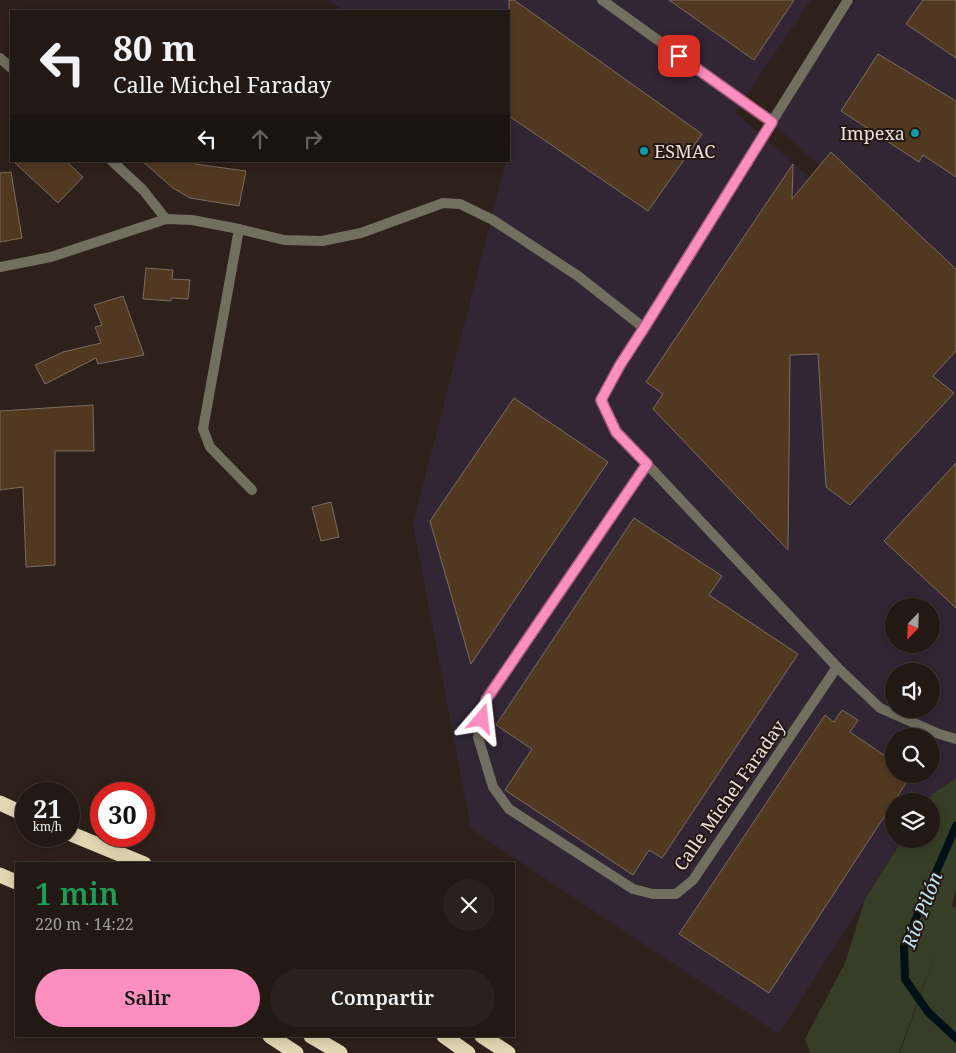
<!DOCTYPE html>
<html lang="es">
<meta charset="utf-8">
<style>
body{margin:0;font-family:"Noto Serif",serif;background:#2a211d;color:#f1f3f6;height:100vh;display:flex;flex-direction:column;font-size:19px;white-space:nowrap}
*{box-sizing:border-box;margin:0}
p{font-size:16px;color:#a2a0a0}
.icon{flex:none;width:28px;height:28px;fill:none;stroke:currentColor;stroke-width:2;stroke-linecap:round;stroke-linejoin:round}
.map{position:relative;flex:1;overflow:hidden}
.drawer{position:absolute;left:15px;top:862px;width:500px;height:175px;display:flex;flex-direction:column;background:#221814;border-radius:0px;box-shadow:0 2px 12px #0003,0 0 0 1px #3f3734}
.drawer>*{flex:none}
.guide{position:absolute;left:10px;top:10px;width:500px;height:152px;border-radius:0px;box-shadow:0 2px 12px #0003,0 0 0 1px #3f3734;background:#221814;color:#f1f3f6;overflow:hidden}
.needle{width:32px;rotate:203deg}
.fabs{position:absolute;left:885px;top:598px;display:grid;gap:10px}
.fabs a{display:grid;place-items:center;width:55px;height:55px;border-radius:50%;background:#221814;box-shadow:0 2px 12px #0003,0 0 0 1px #3f3734;font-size:25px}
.speed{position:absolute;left:15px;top:782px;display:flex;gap:10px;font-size:25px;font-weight:700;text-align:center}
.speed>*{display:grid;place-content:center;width:65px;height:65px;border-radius:50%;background:#221814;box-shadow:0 2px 12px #0003,0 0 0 1px #3f3734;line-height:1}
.speed small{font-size:12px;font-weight:400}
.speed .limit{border:8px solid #d22;background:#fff;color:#111}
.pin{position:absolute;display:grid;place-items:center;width:42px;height:42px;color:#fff;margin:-21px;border-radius:10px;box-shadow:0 2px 8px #0006}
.me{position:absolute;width:55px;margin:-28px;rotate:17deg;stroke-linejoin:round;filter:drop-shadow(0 0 4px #0008)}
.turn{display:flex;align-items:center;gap:18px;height:105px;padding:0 20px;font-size:22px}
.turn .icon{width:65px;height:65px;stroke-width:2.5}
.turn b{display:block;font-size:35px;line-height:42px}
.lanes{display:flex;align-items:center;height:48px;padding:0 20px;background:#0003;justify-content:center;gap:25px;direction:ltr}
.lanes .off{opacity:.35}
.round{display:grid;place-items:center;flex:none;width:52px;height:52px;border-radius:26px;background:#2a211d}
.head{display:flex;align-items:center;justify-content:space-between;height:85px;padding:0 20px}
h1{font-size:30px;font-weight:600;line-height:38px;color:#1e9e55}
.primary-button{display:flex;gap:10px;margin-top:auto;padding:10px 20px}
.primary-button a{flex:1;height:58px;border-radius:30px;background:#fd8ec0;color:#111;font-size:20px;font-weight:600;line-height:58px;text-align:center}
.primary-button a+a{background:#2a211d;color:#f1f3f6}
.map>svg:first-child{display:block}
</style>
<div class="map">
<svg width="956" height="1053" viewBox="0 0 956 1053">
<rect width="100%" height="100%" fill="#2e201a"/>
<g fill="#322634" fill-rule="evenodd">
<path d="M329,0h482l-76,112 221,195v471l-24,16 -5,7h-33v38h9l-124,195 -308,-205 -58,-305 93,-363h3v-11l3,-14 -3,-3v-122h-165zM894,606h37v38h-37zM894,671h37v38h-37zM894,736h37v38h-37z"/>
<polygon points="856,0 956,0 956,290 772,122"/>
</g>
<polygon fill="#373e27" points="956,778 956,889 952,906 956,908 956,1053 900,1053 938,945 899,1053 810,1053 805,1039 845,963 865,899 903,839 931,839 931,801 927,801 932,794"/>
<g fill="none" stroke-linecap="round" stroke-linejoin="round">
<polyline stroke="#001017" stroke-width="8" points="956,826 904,946 905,979 928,1012 956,1038"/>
</g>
<g fill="#513921" stroke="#7a6d61">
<polygon points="509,0 514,0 702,134 648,211 509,116"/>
<polygon points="669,0 794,0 754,60"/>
<polygon points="923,0 956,0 956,58 906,24"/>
<polygon points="878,54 956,101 956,177 923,155 919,162 841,111"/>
<polygon points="831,152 956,269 956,351 933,376 954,393 850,505 826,487 818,354 790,355 788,550 653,409 663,394 646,382 793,164 792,199"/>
<polygon points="13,161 66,161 83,177 58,203"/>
<polygon points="142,161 193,161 195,164 246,171 239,206 190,198 173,188"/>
<polygon points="11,172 22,238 0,242 0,173"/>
<polygon points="146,268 173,270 172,279 190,280 188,299 171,298 171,301 143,299"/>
<polygon points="123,296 144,355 98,364 96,358 45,384 35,365 63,352 101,343 95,327 102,325 94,305"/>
<polygon points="514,398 608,462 471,664 430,521"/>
<polygon points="93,405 94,451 55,451 55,565 26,567 23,487 0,490 0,411"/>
<polygon points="956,463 956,608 884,541"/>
<polygon points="331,502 339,537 321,541 312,507"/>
<polygon points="634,518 722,576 709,595 798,654 662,858 649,850 633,875 505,790 532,749 496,725"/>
<polygon points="842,710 858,720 850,732 894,762 894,774 912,774 769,993 679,934 825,715 834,722"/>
</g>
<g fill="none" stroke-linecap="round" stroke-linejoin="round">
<g stroke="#726e60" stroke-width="10">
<polyline points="0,58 11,68"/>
<polyline points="112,161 143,190 166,219"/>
<polyline points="239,229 203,429 210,447 252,490"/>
</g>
<g stroke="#726e60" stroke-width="10">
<polyline points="602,0 772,122"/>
<polyline points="848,0 620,365 601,400 617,432 837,667 880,708 939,734 956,739"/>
<polyline points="0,267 51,257 166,219 192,220 239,229 284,240 322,241 361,233 443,203 460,204 493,220 578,276 644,328"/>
<polyline points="647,464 486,700 478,737 493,787 509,809 633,889 653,894 676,894 693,880 837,667"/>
</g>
<g stroke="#e3d8b4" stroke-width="15">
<polyline points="0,803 26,815"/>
<polyline points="69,833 144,864"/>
<polyline points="0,875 16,882"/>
<polyline points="270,1036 296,1053"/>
<polyline points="311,1036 340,1053"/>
<polyline points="444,1036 468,1053"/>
<polyline points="482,1036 508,1053"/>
</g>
</g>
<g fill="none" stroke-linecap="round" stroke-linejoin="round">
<g stroke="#a45c7d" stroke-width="12">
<polyline id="route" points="482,719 486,700 647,464 616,432 601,400 620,365 644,328 772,122 679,56"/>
</g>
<use href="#route" stroke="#fd8ec0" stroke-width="9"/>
</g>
<g fill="#0f9aa8" stroke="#241711" stroke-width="2">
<circle cx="915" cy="133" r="5"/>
<circle cx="644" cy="151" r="5"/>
</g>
<g text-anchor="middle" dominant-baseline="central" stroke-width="4" stroke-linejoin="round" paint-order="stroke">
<g font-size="18" fill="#eae1dd" stroke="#241711" text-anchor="end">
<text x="905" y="133">Impexa</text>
<text x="654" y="151" text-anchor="start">ESMAC</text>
</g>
<g font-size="18" fill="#eae1dd" stroke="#241711">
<text transform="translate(729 795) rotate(-55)">Calle Michel Faraday</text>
</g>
<g font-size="19" font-style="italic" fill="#bee6f7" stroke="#241711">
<text transform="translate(922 910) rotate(-69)">Río Pilón</text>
</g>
</g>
</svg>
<div class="fabs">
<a><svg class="needle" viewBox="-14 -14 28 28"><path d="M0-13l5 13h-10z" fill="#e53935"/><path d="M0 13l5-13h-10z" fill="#a2a0a0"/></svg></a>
<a><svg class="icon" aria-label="sound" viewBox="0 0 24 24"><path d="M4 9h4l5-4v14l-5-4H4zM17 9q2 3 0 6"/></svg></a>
<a><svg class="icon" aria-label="search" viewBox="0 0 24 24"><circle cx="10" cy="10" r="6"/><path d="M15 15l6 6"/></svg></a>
<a><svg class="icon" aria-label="layers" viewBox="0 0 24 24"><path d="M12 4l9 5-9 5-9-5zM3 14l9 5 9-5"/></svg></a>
</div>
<div class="speed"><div>21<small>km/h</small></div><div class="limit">30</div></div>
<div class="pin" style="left:679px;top:56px;background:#d93025"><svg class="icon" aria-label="arrive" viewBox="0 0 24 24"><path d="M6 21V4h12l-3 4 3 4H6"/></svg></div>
<svg class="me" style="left:482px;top:719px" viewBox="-20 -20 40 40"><path d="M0-17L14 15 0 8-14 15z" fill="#fd8ec0" stroke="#fff" stroke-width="4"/></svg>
<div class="guide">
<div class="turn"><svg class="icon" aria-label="left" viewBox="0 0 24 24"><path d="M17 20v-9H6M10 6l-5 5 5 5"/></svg><div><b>80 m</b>Calle Michel Faraday</div></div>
<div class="lanes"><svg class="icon" aria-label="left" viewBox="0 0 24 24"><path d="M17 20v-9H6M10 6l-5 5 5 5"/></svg><svg class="icon off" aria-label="ahead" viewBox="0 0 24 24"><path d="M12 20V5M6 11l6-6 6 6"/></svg><svg class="icon off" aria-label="right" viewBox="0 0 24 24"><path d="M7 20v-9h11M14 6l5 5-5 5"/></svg></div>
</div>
<section class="drawer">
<div class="head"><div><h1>1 min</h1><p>220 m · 14:22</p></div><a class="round"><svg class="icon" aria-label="close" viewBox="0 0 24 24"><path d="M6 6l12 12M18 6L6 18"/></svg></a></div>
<div class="primary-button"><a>Salir</a><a>Compartir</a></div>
</section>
</div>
